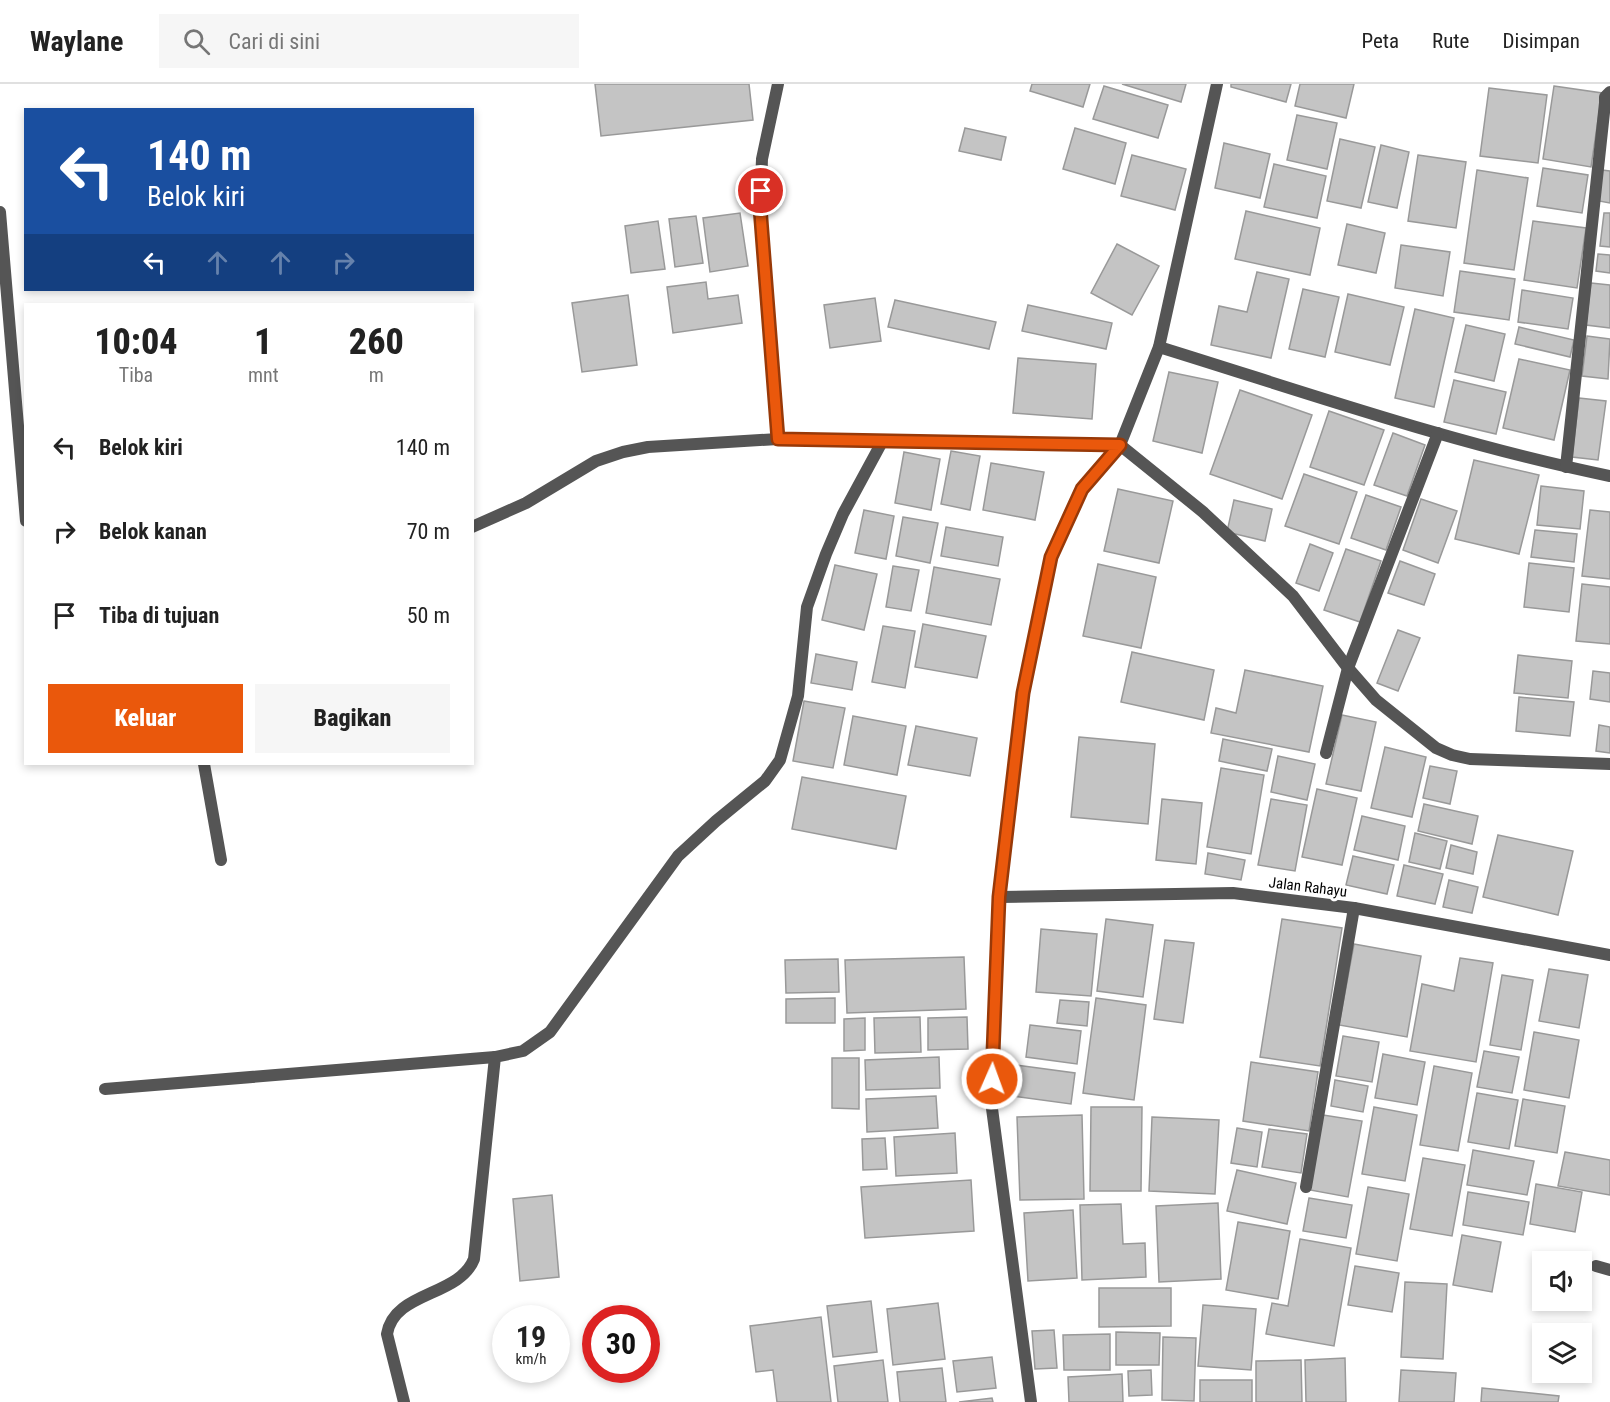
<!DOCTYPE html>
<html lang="id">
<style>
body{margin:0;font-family:"Roboto Condensed",sans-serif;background:#f6f6f6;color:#222;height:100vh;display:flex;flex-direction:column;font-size:22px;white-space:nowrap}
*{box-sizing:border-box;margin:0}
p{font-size:20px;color:#767676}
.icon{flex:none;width:33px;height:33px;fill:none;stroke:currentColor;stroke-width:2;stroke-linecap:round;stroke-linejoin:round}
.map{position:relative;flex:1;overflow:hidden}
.details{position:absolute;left:24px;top:219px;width:450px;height:462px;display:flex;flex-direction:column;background:#fff;border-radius:0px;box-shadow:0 3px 9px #0003}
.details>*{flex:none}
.guide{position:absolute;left:24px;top:24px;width:450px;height:183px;border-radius:0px;box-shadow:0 3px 9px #0003;background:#1a4fa0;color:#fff;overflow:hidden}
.buttons{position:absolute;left:1532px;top:1167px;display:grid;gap:12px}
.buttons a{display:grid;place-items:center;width:60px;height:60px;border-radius:0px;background:#fff;box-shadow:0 3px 9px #0003;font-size:30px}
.speed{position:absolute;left:492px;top:1221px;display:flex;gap:12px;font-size:30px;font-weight:700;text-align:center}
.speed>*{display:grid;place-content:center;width:78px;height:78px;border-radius:50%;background:#fff;box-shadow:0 3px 9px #0003;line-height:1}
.speed small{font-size:15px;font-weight:400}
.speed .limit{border:9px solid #d22;background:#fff;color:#111}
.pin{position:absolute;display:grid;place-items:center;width:51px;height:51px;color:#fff;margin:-26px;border:3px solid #fff;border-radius:50%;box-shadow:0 2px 6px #0007}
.me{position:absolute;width:66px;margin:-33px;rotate:2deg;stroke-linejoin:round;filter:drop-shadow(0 0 4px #0008)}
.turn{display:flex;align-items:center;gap:21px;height:126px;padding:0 24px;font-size:27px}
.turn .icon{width:78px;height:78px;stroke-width:2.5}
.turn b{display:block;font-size:42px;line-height:51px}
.lanes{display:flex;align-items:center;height:57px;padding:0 24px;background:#0003;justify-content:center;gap:30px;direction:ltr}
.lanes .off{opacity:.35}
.eta{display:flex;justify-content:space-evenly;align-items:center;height:102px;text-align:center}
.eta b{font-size:36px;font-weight:800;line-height:42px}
.action{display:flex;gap:12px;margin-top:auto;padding:12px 24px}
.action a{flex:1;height:69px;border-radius:0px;background:#ea580c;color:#fff;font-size:24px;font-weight:800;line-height:69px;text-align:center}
.action a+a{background:#f6f6f6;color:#222}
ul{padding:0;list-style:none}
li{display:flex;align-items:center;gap:18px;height:84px;padding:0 24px}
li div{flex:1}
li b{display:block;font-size:22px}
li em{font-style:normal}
header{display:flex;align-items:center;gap:36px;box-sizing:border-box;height:84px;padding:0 30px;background:#fff;border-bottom:2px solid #e0e0e0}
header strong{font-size:28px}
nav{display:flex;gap:33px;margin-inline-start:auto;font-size:21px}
.search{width:420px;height:54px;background:#f6f6f6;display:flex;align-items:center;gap:15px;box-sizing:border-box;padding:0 21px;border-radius:0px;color:#767676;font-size:22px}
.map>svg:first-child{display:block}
</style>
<header>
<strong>Waylane</strong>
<div class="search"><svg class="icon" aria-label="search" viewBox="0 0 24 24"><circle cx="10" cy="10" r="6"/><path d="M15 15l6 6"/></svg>Cari di sini</div>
<nav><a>Peta</a><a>Rute</a><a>Disimpan</a></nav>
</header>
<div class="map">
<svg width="1610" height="1318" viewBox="0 0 1610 1318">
<rect width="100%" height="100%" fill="#fff"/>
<g fill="#c4c4c4" stroke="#999" stroke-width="1.5">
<polygon points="595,0 749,0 753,36 601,52"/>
<polygon points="1032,0 1090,0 1083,23 1030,7"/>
<polygon points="1122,0 1186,0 1181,18"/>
<polygon points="1231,0 1291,0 1286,18 1231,3"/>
<polygon points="1300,0 1354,0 1346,34 1295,22"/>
<polygon points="1104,2 1168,21 1158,54 1093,35"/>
<polygon points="1554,2 1602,9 1591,83 1543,75"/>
<polygon points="1489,4 1547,11 1538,79 1480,72"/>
<polygon points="1297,31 1337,39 1327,85 1287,76"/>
<polygon points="965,44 1006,53 1001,76 959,67"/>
<polygon points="1075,44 1126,59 1115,100 1063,85"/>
<polygon points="1340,55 1375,63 1361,124 1327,117"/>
<polygon points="1224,59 1270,70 1260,114 1215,104"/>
<polygon points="1381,61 1409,68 1397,124 1368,118"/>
<polygon points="1132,71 1186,85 1175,126 1121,112"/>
<polygon points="1418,71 1466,78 1456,144 1408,137"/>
<polygon points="1274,80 1326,92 1317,134 1264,123"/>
<polygon points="1543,84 1588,91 1582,129 1537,122"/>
<polygon points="1477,86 1528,94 1514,186 1464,179"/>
<polygon points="1602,86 1610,87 1610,119 1599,117"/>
<polygon points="1246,127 1320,144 1310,191 1235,175"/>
<polygon points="740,129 748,182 710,188 703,134"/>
<polygon points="1604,129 1610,129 1610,163 1600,162"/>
<polygon points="696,132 703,179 675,183 669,135"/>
<polygon points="658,137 665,185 631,189 625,142"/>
<polygon points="1533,137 1586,144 1577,204 1524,196"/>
<polygon points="1347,140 1385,149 1376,189 1338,181"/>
<polygon points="1117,160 1159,182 1132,231 1091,209"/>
<polygon points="1401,161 1450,168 1443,212 1395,204"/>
<polygon points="1598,170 1610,171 1610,189 1596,187"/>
<polygon points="1460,187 1515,195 1509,236 1454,228"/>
<polygon points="1257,188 1289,195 1271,274 1211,261 1219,222 1247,228"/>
<polygon points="706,198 708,215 738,211 742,239 673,249 667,203"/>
<polygon points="1591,199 1610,201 1610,244 1586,241"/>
<polygon points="1303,205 1339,213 1325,273 1289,265"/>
<polygon points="1522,206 1573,214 1568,245 1518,238"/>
<polygon points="1348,210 1404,223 1390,281 1335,268"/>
<polygon points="628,211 637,281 582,288 572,219"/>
<polygon points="875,214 881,257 830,264 824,221"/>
<polygon points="895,216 996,238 989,265 888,243"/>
<polygon points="1028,221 1112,239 1106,265 1022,247"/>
<polygon points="1415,225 1454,234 1434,323 1395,314"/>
<polygon points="1466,241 1505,250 1494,297 1455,288"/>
<polygon points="1519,243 1574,256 1570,273 1515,260"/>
<polygon points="1587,252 1610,255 1608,295 1582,292"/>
<polygon points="1018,274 1096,280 1092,335 1013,329"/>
<polygon points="1519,275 1570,286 1554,356 1503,344"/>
<polygon points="1169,288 1218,298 1202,369 1153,357"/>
<polygon points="1454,296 1506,308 1496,350 1444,338"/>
<polygon points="1240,306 1312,331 1282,415 1210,390"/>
<polygon points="1579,314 1606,317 1598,376 1572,373"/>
<polygon points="1329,327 1384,346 1364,401 1310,383"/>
<polygon points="1393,349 1425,361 1407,412 1374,401"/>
<polygon points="951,367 980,372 970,426 941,420"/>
<polygon points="904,368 940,375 931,426 895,419"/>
<polygon points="1474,376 1539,391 1519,470 1455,455"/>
<polygon points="991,379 1044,388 1035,436 983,426"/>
<polygon points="1304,390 1357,408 1339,460 1285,442"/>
<polygon points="1541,402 1584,407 1580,445 1537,441"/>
<polygon points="1118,405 1173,417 1159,479 1104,467"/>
<polygon points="1366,411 1401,423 1386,466 1351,454"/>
<polygon points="1421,415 1457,427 1438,479 1403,466"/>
<polygon points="1234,416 1272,425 1265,457 1227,448"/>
<polygon points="864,426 894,432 886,475 855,469"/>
<polygon points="1590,426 1610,428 1610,495 1582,492"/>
<polygon points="903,433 938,439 930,479 896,472"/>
<polygon points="946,443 1003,453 998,482 941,472"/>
<polygon points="1535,446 1577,450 1574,478 1531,473"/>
<polygon points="1310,460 1333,469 1319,507 1296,499"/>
<polygon points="1346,465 1381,477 1360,538 1324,526"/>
<polygon points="1400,477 1435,490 1424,521 1388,509"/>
<polygon points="1529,479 1574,484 1569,528 1524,523"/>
<polygon points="1098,480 1156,493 1141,564 1083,552"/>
<polygon points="835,481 877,490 864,546 822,536"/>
<polygon points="893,482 919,486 911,527 886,523"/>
<polygon points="934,483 1000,495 991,541 926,529"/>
<polygon points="1582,500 1610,503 1610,560 1576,557"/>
<polygon points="923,540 986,552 977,594 915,583"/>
<polygon points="883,542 915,547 905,604 872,598"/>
<polygon points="1398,546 1420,554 1398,607 1377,599"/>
<polygon points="1132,568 1214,586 1204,636 1121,618"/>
<polygon points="816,570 857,578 852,606 811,599"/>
<polygon points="1518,571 1572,577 1568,614 1514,609"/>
<polygon points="1245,586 1323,602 1309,668 1211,649 1216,624 1236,629"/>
<polygon points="1593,587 1610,589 1610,618 1590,615"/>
<polygon points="1519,613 1574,618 1570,652 1516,647"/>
<polygon points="804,617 845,624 833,684 793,677"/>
<polygon points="1342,631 1376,638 1361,707 1326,700"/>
<polygon points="853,632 906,642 897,691 844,681"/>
<polygon points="1599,641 1610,643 1610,669 1596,667"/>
<polygon points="916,642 977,654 970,692 908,681"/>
<polygon points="1079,653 1155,660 1148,740 1071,733"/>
<polygon points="1223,655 1272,665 1267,687 1219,677"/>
<polygon points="1385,663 1426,673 1412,733 1371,724"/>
<polygon points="1278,672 1315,680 1307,716 1271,708"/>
<polygon points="1430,682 1457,687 1450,720 1423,714"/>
<polygon points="1221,684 1264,691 1251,770 1207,763"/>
<polygon points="802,693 906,712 896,765 792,745"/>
<polygon points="1317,705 1357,714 1342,781 1302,773"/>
<polygon points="1162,715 1202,719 1196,780 1156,776"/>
<polygon points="1271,715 1307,721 1295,787 1258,781"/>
<polygon points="1424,720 1478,732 1472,760 1418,747"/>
<polygon points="1362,732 1405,742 1398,776 1354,766"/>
<polygon points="1415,749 1447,757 1440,785 1409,778"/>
<polygon points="1498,751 1573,767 1558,831 1483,813"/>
<polygon points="1451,761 1477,768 1473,790 1446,784"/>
<polygon points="1208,769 1245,776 1241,796 1205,790"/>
<polygon points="1353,772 1394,781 1387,810 1346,801"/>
<polygon points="1404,781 1443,790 1435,820 1397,812"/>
<polygon points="1449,796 1478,803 1472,829 1443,823"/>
<polygon points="1106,835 1153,841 1143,913 1097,907"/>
<polygon points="1282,835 1342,844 1320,982 1260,973"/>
<polygon points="1041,845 1097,850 1091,912 1036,908"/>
<polygon points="1165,856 1194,859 1183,939 1154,935"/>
<polygon points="1354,860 1421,872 1407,953 1339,941"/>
<polygon points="964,873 966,925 847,929 845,876"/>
<polygon points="1460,874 1493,879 1476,978 1410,967 1422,900 1454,907"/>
<polygon points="838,875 839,908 786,909 785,876"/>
<polygon points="1549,885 1588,891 1579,944 1539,937"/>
<polygon points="1502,891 1533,896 1521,966 1490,961"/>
<polygon points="835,914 835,939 786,939 786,915"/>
<polygon points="1096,914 1146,921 1134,1016 1083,1009"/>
<polygon points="1060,916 1089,918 1087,942 1057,939"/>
<polygon points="920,933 921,968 875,969 874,934"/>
<polygon points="967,933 968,965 928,966 928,934"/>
<polygon points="865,934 865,966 844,967 844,935"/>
<polygon points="1030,941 1081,947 1077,980 1026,973"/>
<polygon points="1534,948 1579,956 1569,1014 1524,1006"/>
<polygon points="1343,952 1379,958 1372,998 1336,992"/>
<polygon points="1484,967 1519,973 1512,1009 1477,1003"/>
<polygon points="1383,970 1425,978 1417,1021 1375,1014"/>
<polygon points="939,973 940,1004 866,1006 865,976"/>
<polygon points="832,974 859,974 859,1025 832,1024"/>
<polygon points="1251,978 1318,988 1309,1047 1243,1037"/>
<polygon points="1009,980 1075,989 1071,1020 1005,1011"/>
<polygon points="1434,982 1472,989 1458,1067 1420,1061"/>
<polygon points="1335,996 1368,1002 1363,1028 1331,1022"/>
<polygon points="1477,1009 1518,1016 1509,1065 1468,1058"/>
<polygon points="936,1012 938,1044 867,1048 866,1015"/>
<polygon points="1523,1015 1565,1022 1557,1069 1515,1062"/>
<polygon points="1091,1023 1142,1023 1141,1107 1090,1107"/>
<polygon points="1374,1023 1417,1031 1405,1097 1362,1090"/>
<polygon points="1082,1031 1084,1115 1020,1116 1017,1033"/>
<polygon points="1323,1031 1362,1037 1348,1113 1310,1106"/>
<polygon points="1152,1033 1219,1036 1215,1110 1149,1107"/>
<polygon points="1237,1044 1262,1048 1257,1083 1231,1079"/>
<polygon points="1269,1045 1307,1050 1301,1089 1262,1083"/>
<polygon points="955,1049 957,1089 896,1092 894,1053"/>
<polygon points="885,1054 887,1085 863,1086 862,1055"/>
<polygon points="1473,1066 1534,1077 1527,1111 1467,1101"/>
<polygon points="1565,1068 1610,1076 1610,1111 1558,1102"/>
<polygon points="1423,1074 1465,1081 1452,1152 1410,1145"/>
<polygon points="1237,1086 1296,1099 1287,1140 1227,1127"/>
<polygon points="971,1096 974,1147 865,1154 861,1103"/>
<polygon points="1536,1100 1582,1108 1575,1148 1530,1140"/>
<polygon points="1368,1103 1409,1110 1397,1177 1356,1170"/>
<polygon points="1468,1108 1529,1118 1523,1151 1463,1141"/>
<polygon points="552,1111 559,1193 520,1197 513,1115"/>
<polygon points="1309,1114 1352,1121 1346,1154 1303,1147"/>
<polygon points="1218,1119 1221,1195 1159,1198 1156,1122"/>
<polygon points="1121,1120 1123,1160 1145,1159 1146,1193 1082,1196 1080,1121"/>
<polygon points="1073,1126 1077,1194 1028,1197 1024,1129"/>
<polygon points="1238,1138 1290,1147 1278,1215 1226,1206"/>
<polygon points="1462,1151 1501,1158 1492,1208 1453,1201"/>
<polygon points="1300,1155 1351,1164 1334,1262 1266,1250 1272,1219 1288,1222"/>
<polygon points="1355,1182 1399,1189 1392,1228 1348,1221"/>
<polygon points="1405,1198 1447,1200 1443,1275 1401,1273"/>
<polygon points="1099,1204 1171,1204 1171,1242 1099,1243"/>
<polygon points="871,1217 877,1268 833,1273 827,1222"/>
<polygon points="938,1219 945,1275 893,1281 887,1225"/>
<polygon points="1203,1221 1256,1225 1251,1286 1198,1282"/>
<polygon points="821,1233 831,1318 777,1318 773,1286 756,1288 750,1242"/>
<polygon points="1054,1246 1057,1284 1035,1285 1032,1247"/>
<polygon points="1116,1248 1160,1249 1159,1281 1116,1281"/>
<polygon points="1110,1250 1110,1286 1064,1286 1063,1251"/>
<polygon points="1163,1253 1196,1254 1194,1317 1162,1316"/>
<polygon points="992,1273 996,1304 957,1308 953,1277"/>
<polygon points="1345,1274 1346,1318 1306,1318 1305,1276"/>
<polygon points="883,1276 888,1318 838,1318 834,1282"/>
<polygon points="1301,1276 1302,1318 1256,1318 1256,1277"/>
<polygon points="942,1284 946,1318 900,1318 897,1288"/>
<polygon points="1151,1286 1152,1311 1129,1312 1128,1287"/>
<polygon points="1401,1286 1456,1289 1454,1318 1399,1318"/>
<polygon points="1122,1290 1123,1318 1069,1318 1068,1293"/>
<rect x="1200" y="1296" width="52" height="22"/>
<polygon points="1482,1304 1559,1312 1558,1318 1481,1318"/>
<polygon points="992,1314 993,1318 959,1318"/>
</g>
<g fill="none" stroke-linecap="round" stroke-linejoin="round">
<polyline stroke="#555" stroke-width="12" points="204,680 221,776"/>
<g stroke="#555" stroke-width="12">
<polyline points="778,0 762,75 760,123 778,355"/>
<polyline points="0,128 26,437"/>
<path d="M1159,263c149,46 298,98 451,129"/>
<polyline points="1566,383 1605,19 1605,13 1610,8"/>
<polyline points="472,443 526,419 596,377 623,368 648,363 778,355 1120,361 1203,428 1293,512 1348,584 1376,616 1436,664 1452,671 1470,675 1610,680"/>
<polyline points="1326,669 1348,584 1438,349"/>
<polyline points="999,813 1233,809 1354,824 1610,871"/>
<polyline points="105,1005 495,973"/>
<polyline points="1306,1103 1354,824"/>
<polyline points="1596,1182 1610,1186"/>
<path d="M404,1318l-17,-68c7,-43 72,-37 87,-75l21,-202 28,-6 27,-19 128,-176 38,-35 49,-40 15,-21 18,-64 9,-89 19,-53 17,-40 39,-72"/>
<polyline points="1031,1318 991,1017 999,813 1023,609 1051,473 1082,405 1120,361 1159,263 1217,0"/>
</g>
</g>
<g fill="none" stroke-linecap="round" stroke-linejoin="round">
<g stroke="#983908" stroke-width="15">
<polyline id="route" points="761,107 760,123 778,355 1120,361 1082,405 1051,473 1023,609 999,813 992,995"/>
</g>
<use href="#route" stroke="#ea580c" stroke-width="10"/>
</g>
<g text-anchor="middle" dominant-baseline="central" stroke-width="6" stroke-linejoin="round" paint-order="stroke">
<g font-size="15" fill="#000" stroke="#fff">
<text transform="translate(1308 803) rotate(7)">Jalan Rahayu</text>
</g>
</g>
</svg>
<div class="buttons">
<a><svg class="icon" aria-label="sound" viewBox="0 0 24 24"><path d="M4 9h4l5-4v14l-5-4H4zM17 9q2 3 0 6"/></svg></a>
<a><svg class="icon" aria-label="layers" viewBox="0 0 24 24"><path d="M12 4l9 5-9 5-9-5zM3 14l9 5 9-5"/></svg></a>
</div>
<div class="speed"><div>19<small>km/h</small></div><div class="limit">30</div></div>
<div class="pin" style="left:761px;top:107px;background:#d93025"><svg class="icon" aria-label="arrive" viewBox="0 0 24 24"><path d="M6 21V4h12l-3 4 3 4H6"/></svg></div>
<svg class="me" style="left:992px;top:995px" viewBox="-20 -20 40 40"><circle r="17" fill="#ea580c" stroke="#fff" stroke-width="3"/><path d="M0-11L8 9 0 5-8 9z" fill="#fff"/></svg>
<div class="guide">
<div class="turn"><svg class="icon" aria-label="left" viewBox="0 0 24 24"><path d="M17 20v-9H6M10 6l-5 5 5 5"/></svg><div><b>140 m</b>Belok kiri</div></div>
<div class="lanes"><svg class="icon" aria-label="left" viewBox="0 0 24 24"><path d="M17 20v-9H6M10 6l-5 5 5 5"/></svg><svg class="icon off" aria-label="ahead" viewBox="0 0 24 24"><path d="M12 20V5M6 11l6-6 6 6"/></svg><svg class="icon off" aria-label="ahead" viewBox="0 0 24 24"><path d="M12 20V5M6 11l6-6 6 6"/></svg><svg class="icon off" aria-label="right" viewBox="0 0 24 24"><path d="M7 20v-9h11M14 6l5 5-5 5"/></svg></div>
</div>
<section class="details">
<div class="eta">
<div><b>10:04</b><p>Tiba</p></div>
<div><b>1</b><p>mnt</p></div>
<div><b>260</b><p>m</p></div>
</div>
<ul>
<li><svg class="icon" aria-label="left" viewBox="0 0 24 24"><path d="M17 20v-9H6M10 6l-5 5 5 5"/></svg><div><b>Belok kiri</b></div><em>140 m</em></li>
<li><svg class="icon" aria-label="right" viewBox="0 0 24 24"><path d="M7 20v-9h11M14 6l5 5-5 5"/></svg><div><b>Belok kanan</b></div><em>70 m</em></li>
<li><svg class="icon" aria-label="arrive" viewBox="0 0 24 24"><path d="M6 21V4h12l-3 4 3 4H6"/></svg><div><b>Tiba di tujuan</b></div><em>50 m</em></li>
</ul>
<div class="action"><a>Keluar</a><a>Bagikan</a></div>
</section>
</div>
